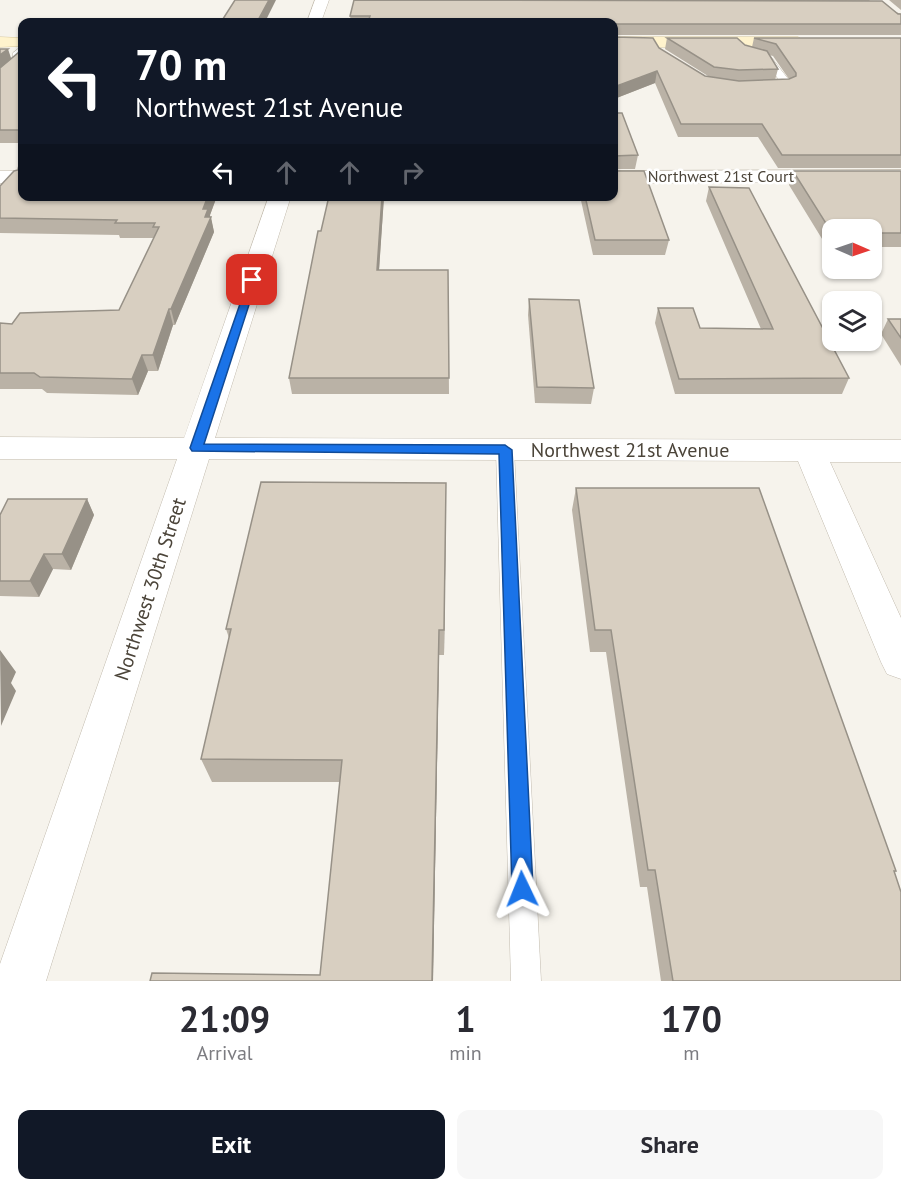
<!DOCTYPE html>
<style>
body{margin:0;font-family:"PT Sans",sans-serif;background:#f7f7f7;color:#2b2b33;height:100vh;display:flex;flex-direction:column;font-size:22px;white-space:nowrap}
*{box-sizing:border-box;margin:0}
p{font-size:20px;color:#7c7c81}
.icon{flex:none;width:33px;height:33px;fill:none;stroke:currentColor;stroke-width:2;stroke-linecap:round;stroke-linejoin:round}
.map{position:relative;height:981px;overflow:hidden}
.side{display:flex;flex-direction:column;background:#fff;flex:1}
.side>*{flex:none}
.top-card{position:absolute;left:18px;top:18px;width:600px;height:183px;border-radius:12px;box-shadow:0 2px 4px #0004;background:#111827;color:#fff;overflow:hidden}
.needle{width:39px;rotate:92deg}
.tools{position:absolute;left:822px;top:219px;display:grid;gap:12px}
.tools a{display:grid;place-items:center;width:60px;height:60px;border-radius:12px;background:#fff;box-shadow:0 2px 4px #0004;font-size:30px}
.pin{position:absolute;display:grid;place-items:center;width:51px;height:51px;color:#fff;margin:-26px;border-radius:12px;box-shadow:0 3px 9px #0006}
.me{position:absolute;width:66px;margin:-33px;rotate:358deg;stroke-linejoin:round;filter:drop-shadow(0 0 4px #0008)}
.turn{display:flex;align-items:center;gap:21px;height:126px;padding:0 18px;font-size:27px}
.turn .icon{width:78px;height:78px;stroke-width:2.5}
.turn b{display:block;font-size:42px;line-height:51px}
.lanes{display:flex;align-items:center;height:57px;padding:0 18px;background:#0003;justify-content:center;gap:30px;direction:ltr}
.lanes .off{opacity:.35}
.eta{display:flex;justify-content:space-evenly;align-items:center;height:102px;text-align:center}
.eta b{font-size:36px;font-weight:600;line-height:42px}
.cta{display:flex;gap:12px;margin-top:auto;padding:12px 18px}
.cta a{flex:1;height:69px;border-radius:12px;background:#111827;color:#fff;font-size:24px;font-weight:600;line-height:69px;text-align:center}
.cta a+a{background:#f7f7f7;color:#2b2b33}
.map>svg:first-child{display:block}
</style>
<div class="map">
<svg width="901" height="981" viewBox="0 0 901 981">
<rect width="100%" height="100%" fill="#f6f3ec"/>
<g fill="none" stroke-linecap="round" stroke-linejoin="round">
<g stroke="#c2bbae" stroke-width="1">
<g id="lane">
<polygon points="22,46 22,58 13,57 13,53"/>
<polygon points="758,53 771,57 792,84 787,90 765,90 765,86 782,84 765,61 753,56"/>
<polygon points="505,444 512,446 514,450 541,981 511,981 496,450 498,446"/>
</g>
</g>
<g stroke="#c2bbae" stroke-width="1">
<g id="street">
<polygon points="315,0 329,0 321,22 307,22"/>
<polygon points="901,170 901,182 614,183 614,171"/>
<rect x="0" y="171" width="22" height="12"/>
<polygon points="269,196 291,196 215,438 901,440 901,462 830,462 901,618 901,679 887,674 881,662 798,461 209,459 46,981 0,981 0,964 177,459 0,459 0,437 184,438"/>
</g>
</g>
<g stroke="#d6c79b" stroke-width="1">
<g id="secondary">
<polygon points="0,37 22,38 22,46 0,47"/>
<polygon points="614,37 798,37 806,42 798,47 614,47"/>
</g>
</g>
<use href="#lane" fill="#fff" fill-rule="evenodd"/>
<use href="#street" fill="#fff" fill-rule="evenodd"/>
<use href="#secondary" fill="#fff3cd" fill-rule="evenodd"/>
</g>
<g fill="#bab2a6" fill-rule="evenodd">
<path d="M354,0h516l-1,1 32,13v21h-287v2l45,11 46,28h3l-43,-27 2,-11 78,7 7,2 2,-9h147v130h-123l-20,-31h-80l-23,-54 -41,16v-77h-263l-1,-6zM769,55l4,1 16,23 -14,1 3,-11z"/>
<polygon points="889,0 901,0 901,10"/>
<polygon points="0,49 11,59 22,49 22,143 0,143"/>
<polygon points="614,113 638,155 635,169 614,169 669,240 665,255 593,255 580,196 614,196"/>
<polygon points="18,170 22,196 217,196 210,215 214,232 175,325 173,325 158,371 148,371 138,395 47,393 42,389 0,389 0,323 12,324 119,310 154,238 120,238 119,235 0,233 0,186"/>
<polygon points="793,171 901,171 901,247 872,247 872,230 832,230 832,247 827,247 789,185"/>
<polygon points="709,187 849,378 842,394 675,394 655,323 658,308 700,328 761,329 706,201"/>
<polygon points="329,196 384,196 379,270 448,270 449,394 292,394 289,378"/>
<polygon points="529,299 594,388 591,404 535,403 528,315"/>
<polygon points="888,319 901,319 901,366 881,334"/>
<polygon points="576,488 896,871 894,873 901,981 661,981 647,887 640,887 606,652 590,652 572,510"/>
<polygon points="87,499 94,515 71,570 53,569 39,597 0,596 0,515"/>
<polygon points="446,509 444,655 439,655 433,981 150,981 320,975 340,782 212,782 201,759 229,638 226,629"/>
</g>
<g fill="#979187">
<polygon points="269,0 276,0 265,22 257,22"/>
<polygon points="8,49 12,61 0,71 0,55"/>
<polygon points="657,71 655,83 614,99 614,87"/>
<polygon points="208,196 217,196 210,215 210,218 211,217 214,232 175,325 171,309 203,209"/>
<polygon points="382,196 384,197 378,285 377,270"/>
<polygon points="169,309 173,325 158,371 153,355"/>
<polygon points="142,355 148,371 138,395 132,379"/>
<polygon points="446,483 446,509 444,655 444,630"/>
<polygon points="87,499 94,515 71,570 62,554"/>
<polygon points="44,554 53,569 39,597 30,581"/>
<polygon points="439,630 439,655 433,981 432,981"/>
<polygon points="0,650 16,672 11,683 16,691 1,726"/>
</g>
<g fill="#d8cfc1" stroke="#979187" stroke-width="1.5">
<polygon points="235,0 269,0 257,22 221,22"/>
<polygon points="354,0 882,1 898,14 901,14 901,24 615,24 614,26 614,22 590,22 589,19 523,19 524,22 368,22 370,16 350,16"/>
<polygon points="614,31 614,37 653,38 659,48 705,76 739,81 789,79 796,76 796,73 776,44 754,38 901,38 901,155 782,155 762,124 681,124 657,71 614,87"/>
<polygon points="667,38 737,38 745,45 767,51 778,69 739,70 714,67"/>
<polygon points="0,49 8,49 0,55"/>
<polygon points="20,49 22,49 22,130 0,130 0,68 19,52"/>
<polygon points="614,113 622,113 638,155 614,156 614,169 616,171 644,171 669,240 595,240 585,196 614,196"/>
<polygon points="22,161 22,196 208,196 203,209 208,209 205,217 211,217 171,309 169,309 153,355 142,355 132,379 40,377 34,373 0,373 0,323 12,324 20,313 119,310 159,227 153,227 155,223 115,223 117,220 0,218 0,186 14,171 18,170 19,165"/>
<polygon points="793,171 901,171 901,233 872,233 872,230 832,230 832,233"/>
<polygon points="709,187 749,188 849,378 679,379 658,308 693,308 700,328 773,329"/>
<polygon points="329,196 382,196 377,270 448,270 449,378 289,378 318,231 321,231"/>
<polygon points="529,299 579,300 594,388 537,387"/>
<polygon points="888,319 901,319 901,338"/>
<polygon points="261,482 446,483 444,630 439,630 432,981 150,981 152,973 320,975 342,760 201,759 231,629 226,629"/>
<polygon points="576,488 759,488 896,871 894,871 901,892 901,981 673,981 655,870 648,870 611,630 595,630"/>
<polygon points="8,499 87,499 62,554 44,554 30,581 0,581 0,515"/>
</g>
<polygon fill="#1a73e8" stroke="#114b97" stroke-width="1.5" points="249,278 257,280 204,444 505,445 512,450 533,889 530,896 522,899 515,896 512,889 499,454 192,451 190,448"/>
<g text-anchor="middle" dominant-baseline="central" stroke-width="5" stroke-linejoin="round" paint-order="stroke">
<g font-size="16" fill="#4b4439" stroke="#fff">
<text x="721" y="176">Northwest 21st Court</text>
</g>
<g font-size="20" fill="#4b4439" stroke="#fff">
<text x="630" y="450">Northwest 21st Avenue</text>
<text transform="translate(150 589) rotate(-72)">Northwest 30th Street</text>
</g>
</g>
</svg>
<div class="tools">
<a><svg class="needle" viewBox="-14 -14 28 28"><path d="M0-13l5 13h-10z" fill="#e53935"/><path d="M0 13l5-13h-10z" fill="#7c7c81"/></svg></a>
<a><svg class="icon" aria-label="layers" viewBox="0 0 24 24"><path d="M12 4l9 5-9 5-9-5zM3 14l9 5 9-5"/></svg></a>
</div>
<div class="pin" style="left:252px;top:280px;background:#d93025"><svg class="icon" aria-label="arrive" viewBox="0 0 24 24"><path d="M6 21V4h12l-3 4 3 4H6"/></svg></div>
<svg class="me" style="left:522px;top:889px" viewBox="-20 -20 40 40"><path d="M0-17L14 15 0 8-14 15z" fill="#1a73e8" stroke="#fff" stroke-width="4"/></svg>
<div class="top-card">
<div class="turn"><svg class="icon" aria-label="left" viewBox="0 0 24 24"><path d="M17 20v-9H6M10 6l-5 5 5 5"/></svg><div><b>70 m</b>Northwest 21st Avenue</div></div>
<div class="lanes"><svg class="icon" aria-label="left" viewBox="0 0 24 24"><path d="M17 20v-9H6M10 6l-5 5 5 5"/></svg><svg class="icon off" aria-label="ahead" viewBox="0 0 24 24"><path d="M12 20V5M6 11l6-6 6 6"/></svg><svg class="icon off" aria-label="ahead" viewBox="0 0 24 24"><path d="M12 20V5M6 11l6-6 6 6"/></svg><svg class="icon off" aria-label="right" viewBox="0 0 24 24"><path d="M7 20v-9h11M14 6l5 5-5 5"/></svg></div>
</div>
</div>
<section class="side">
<div class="eta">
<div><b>21:09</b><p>Arrival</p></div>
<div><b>1</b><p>min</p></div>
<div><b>170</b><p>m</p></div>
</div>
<div class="cta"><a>Exit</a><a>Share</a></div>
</section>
